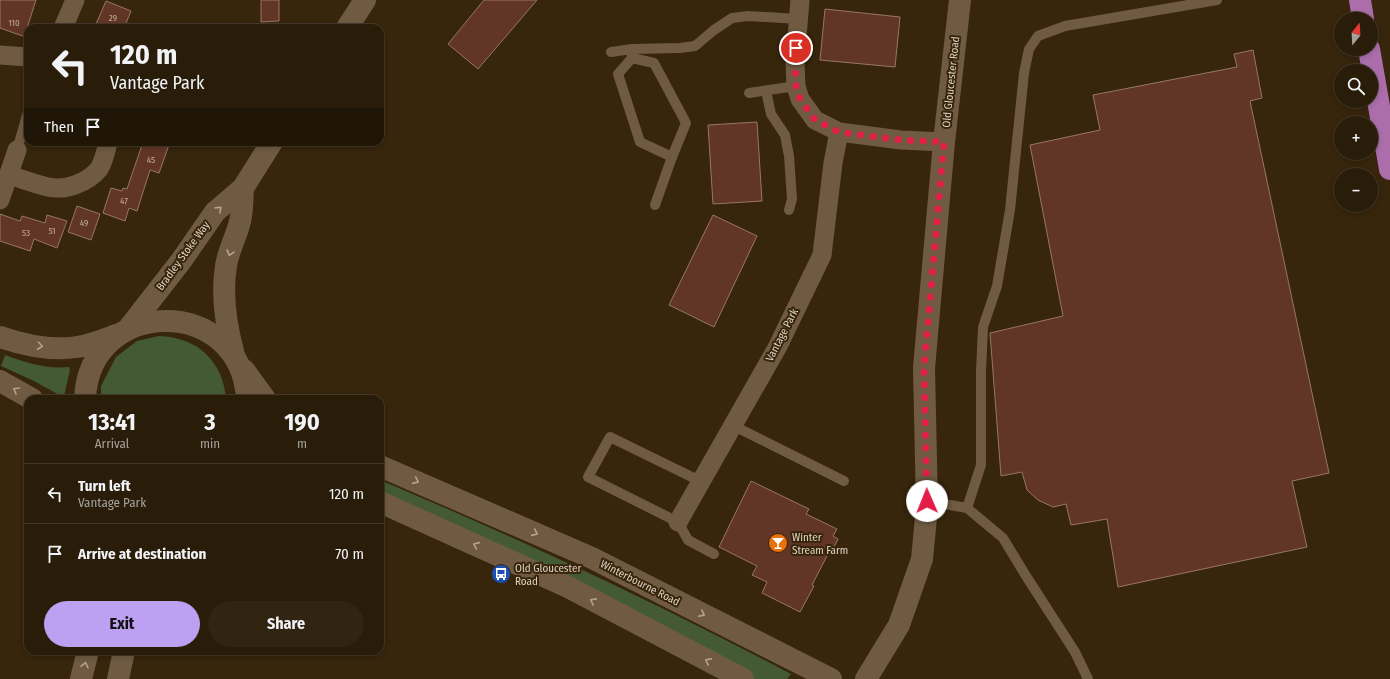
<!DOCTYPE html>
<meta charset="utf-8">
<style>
body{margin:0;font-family:"Fira Sans Condensed",sans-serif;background:#312512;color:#f1f3f6;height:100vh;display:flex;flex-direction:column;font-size:15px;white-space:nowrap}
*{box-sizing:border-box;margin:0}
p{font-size:13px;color:#a5a19c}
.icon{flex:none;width:22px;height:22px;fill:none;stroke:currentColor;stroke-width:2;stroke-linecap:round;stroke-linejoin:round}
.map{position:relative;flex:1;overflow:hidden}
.sheet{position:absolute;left:24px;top:395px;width:360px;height:260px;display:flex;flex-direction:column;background:#291c09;border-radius:12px;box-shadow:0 2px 6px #0003,0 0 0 1px #453a2a}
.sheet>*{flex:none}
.banner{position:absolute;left:24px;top:24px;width:360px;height:122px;border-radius:12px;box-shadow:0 2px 6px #0003,0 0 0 1px #453a2a;background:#291c09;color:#f1f3f6;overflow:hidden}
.needle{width:26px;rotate:18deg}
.controls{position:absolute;left:1334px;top:12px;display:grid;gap:8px}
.controls a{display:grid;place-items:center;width:44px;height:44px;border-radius:50%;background:#291c09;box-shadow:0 2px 6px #0003,0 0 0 1px #453a2a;font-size:20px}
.pin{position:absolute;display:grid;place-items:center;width:34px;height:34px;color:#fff;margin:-17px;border:2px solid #fff;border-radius:50%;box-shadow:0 1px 4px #0007}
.me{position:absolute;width:44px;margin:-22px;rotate:359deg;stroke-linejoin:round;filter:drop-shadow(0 0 3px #0008)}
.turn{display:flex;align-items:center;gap:14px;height:84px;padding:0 20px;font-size:18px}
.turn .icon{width:52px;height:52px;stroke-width:2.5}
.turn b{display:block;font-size:28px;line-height:34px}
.then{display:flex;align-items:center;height:38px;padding:0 20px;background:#0003;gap:8px;font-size:15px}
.eta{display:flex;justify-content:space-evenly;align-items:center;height:68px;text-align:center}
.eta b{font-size:24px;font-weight:700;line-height:28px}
.primary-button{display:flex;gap:8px;margin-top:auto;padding:8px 20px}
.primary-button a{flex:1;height:46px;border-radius:24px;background:#bca0f2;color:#111;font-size:16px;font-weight:700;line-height:46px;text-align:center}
.primary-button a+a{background:#312512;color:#f1f3f6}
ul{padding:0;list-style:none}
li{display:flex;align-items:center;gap:12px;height:60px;padding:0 20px;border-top:1px solid #453a2a}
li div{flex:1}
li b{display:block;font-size:15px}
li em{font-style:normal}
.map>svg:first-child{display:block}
</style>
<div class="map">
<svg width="1390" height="679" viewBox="0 0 1390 679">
<rect width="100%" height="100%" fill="#37250c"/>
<g fill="#445a34">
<path d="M159,336c38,1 64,25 67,63h-125v-13l15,-29 21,-16z"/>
<path d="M5,355c21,8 41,14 64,12l1,3 -6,26h-3l-27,-15 -33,-15z"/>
<path d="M380,480c140,59 277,123 411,194l-4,5h-34l-373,-186z"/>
</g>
<g fill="#623627" stroke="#98756a">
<polygon points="0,0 36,0 28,25 28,38 0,28"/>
<polygon points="261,0 279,0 279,21 261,22"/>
<polygon points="484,0 537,0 478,69 448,44"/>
<polygon points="106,1 131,11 124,28 106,28 96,24"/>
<polygon points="825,9 900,17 895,67 820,60"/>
<polygon points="1253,50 1262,98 1250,101 1329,473 1292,481 1307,547 1118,587 1107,519 1071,525 1066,504 1053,507 1038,500 1027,490 1022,472 1001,476 990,333 1063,316 1030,145 1100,130 1093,95 1237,67 1234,54"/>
<polygon points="757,122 762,201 713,204 708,125"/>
<polygon points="143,142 170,142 159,173 150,170 137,211 129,208 125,221 103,213 111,188 122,191 123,188 127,189"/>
<polygon points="77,206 100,214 91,240 68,232"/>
<polygon points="0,214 20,221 22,216 45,223 47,215 67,221 57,248 34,239 30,251 0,241"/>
<polygon points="713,215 757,236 714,327 669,305"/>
<polygon points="751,481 809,509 806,514 837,529 833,536 838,539 831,553 829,552 812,585 814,586 800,612 762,593 767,582 752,575 757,566 719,547"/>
</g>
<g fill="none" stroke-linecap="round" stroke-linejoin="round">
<g stroke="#705b42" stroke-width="10">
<polyline points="632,49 632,58 654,63 686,123 672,157 640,142 618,74 632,58"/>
<polyline points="611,52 632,49 680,48 695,46 714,30 732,18 748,16 798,19"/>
<polyline points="766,91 771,114 785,135 789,156 792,199 789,210"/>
<polyline points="749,93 796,86"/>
<polyline points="17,150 27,115"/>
<polyline points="655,205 672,157"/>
<polyline points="732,425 844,481"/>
<polyline points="700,481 610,437 588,477 678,522 688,540 714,554"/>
<polyline points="927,501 967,508 1003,538 1026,576 1075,652 1088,679"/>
<polyline points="967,508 981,465 981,371 983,327 997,286 1010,210 1024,73 1029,49 1038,36 1065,26 1217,0"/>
</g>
<g stroke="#705b42" stroke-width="19">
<polyline points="800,0 795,63 796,86 800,99 815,120 839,132 901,140 944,142"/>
<polyline points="63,28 75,0"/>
<polyline points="0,55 28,57"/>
<path d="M9,175c13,4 26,9 39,12 18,4 39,-4 51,-18 5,-8 7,-18 9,-27"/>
<polyline points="0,200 17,150"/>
<polyline points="678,522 778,346 822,255 833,163 839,132"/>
</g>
<g stroke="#705b42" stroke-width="22">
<polyline points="347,28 365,0"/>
<polyline points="128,329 181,261 215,212 243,188 272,142"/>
<path d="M0,337c23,8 52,14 77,10 14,-2 26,-7 39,-12"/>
<path d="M234,355c-8,-29 -13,-59 -8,-89 2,-14 9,-27 13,-41 4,-12 3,-25 4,-37"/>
<polyline points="244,370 265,399"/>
<polyline points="0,381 32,399"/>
<path d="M85,399c4,-103 156,-105 162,0"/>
<polyline points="380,466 592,558 831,679"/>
<polyline points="380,502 568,587 743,679"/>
<polyline points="81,679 88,651"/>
<polyline points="118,679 124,651"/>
<polyline points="866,679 899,625 922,559 927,507 924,368 944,142 960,0"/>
</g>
<g stroke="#ab6eab" stroke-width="22">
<polyline points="1360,0 1363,19"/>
<polyline points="1369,49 1390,169"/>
</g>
</g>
<defs><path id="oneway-chevron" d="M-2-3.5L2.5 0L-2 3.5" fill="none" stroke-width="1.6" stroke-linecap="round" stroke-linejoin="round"/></defs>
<g stroke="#b3a390">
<use href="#oneway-chevron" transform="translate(219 209) rotate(-44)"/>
<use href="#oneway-chevron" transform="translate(230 253) rotate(106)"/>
<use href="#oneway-chevron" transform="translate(40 346) rotate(7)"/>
<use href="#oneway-chevron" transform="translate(16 390) rotate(-150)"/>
<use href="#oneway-chevron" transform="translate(416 481) rotate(24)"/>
<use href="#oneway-chevron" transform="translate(535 533) rotate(24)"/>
<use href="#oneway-chevron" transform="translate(476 545) rotate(-156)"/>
<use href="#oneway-chevron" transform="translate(593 601) rotate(-152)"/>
<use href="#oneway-chevron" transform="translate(702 614) rotate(27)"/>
<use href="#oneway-chevron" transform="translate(708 661) rotate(-152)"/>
<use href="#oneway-chevron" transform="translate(85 665) rotate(-77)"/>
</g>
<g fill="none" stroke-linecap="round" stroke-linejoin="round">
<polyline stroke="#e11d48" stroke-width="7" stroke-dasharray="0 12.6" points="796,48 795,63 796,86 800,99 815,120 839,132 901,140 944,142 924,368 927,501"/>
</g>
<defs>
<g id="bar-disc" transform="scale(1)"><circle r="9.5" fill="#e8710a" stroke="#37250c"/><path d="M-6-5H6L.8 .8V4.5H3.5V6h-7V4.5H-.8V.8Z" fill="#fff"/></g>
<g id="bus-disc" transform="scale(1)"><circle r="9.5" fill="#1a4fb4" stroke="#37250c"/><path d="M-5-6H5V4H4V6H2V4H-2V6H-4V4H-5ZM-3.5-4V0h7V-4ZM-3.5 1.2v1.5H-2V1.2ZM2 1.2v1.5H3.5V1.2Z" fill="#fff"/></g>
</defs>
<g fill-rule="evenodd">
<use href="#bar-disc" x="778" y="543"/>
<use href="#bus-disc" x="501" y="574"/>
</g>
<g text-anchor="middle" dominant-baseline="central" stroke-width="4" stroke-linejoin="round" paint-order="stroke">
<g font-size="9" fill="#c0ac9d">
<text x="113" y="18">29</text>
<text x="14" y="23">110</text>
<text x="151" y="160">45</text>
<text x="124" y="201">47</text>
<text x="84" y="223">49</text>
<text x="52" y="231">51</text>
<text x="26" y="233">53</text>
</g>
<g font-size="11" fill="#dfd3c4" stroke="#37250c">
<text transform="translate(951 82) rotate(-84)">Old Gloucester Road</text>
<text transform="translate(183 256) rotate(-54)">Bradley Stoke Way</text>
<text transform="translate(782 335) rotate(-63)">Vantage Park</text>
<text transform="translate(640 583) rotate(27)">Winterbourne Road</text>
</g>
<g font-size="11" fill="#dfd3c4" stroke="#37250c" text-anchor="start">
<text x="792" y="537">Winter<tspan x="792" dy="13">Stream Farm</tspan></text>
<text x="515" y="568">Old Gloucester<tspan x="515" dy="13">Road</tspan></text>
</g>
</g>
</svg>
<div class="controls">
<a><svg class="needle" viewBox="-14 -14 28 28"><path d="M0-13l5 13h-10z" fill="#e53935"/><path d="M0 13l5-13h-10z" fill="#a5a19c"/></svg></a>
<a><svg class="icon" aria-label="search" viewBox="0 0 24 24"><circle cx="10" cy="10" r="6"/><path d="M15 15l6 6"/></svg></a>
<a>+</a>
<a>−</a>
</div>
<div class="pin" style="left:796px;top:48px;background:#d93025"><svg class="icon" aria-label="arrive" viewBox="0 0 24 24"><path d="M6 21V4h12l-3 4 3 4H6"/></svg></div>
<svg class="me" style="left:927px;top:501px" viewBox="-20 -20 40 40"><circle r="19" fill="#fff"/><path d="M0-13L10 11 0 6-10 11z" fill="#e11d48"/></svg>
<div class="banner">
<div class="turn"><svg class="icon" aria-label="left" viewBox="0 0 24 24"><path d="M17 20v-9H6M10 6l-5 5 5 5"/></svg><div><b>120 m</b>Vantage Park</div></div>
<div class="then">Then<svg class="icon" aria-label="arrive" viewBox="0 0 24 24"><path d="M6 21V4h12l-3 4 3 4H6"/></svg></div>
</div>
<section class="sheet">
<div class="eta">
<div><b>13:41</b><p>Arrival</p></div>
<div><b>3</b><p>min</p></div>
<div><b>190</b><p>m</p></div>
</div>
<ul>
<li><svg class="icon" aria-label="left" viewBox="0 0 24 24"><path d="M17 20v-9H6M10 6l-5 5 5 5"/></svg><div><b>Turn left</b><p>Vantage Park</p></div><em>120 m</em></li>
<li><svg class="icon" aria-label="arrive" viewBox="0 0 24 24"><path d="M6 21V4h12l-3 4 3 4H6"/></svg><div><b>Arrive at destination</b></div><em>70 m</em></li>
</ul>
<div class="primary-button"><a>Exit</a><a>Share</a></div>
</section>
</div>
